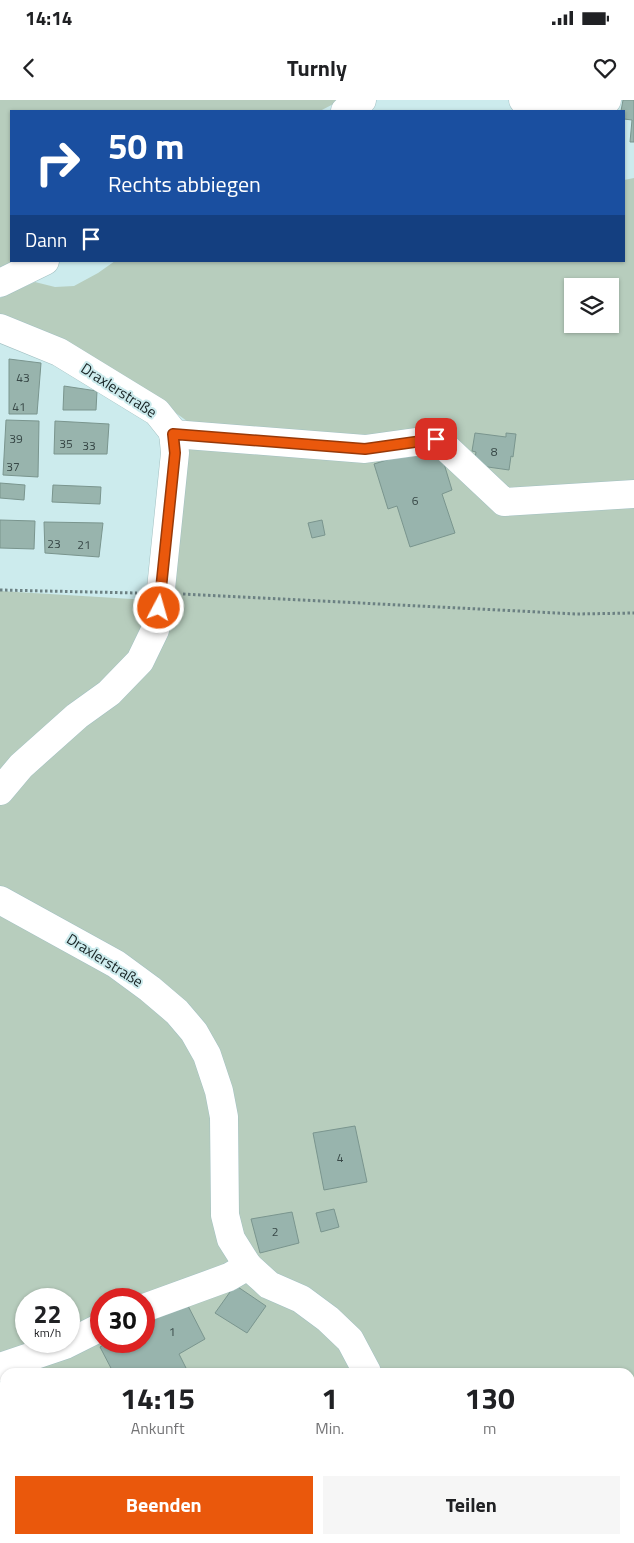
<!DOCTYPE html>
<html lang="de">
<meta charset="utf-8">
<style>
body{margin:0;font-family:"Titillium Web",sans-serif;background:#f6f6f6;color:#202124;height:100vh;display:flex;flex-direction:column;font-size:19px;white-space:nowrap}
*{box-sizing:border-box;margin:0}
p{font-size:16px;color:#757577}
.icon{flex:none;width:28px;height:28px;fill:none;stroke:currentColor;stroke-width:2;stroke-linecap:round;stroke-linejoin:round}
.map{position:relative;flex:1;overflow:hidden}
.sheet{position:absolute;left:0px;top:1268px;width:635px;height:176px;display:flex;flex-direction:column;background:#fff;border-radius:15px 15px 0 0;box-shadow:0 1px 4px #0004}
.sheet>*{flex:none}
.top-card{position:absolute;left:10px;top:10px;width:615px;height:152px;border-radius:0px;box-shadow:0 1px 4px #0004;background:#1a4fa0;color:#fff;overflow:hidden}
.buttons{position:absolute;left:564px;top:178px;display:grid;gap:10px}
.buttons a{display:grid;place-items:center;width:55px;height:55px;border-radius:0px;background:#fff;box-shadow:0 1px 4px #0004;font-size:25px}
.speed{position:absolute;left:15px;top:1188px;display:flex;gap:10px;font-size:25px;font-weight:700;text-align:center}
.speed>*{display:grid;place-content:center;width:65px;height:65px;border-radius:50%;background:#fff;box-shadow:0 1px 4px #0004;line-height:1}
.speed small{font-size:12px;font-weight:400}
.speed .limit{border:8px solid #d22;background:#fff;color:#111}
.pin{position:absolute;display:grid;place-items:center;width:42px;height:42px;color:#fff;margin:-21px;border-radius:10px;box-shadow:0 2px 8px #0006}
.me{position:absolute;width:55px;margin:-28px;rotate:6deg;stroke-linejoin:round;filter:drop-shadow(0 0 4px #0008)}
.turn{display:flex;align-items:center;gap:18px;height:105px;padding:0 15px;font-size:22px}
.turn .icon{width:65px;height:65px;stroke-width:2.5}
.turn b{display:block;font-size:35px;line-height:42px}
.then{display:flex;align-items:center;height:48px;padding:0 15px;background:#0003;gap:10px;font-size:19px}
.eta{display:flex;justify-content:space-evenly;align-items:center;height:85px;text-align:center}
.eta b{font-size:30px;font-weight:700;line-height:35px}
.cta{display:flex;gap:10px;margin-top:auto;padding:10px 15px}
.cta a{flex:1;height:58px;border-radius:0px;background:#ea580c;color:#fff;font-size:20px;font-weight:700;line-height:58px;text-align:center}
.cta a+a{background:#f6f6f6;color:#202124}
.status{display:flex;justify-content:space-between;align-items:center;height:35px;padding:0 25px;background:#fff;direction:ltr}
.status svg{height:14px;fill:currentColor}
header{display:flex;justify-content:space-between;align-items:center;height:65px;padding:0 15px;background:#fff;font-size:22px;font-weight:700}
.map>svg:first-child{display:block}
</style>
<div class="status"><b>14:14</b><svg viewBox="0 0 49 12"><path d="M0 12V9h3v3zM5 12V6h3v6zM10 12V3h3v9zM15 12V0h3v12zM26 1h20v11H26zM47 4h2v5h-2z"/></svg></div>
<header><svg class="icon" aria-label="back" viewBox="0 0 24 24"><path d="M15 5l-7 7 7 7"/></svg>Turnly<svg class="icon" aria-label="heart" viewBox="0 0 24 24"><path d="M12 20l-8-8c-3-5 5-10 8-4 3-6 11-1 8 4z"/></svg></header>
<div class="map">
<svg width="634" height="1443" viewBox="0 0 634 1443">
<rect width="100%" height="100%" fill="#ccebed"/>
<g fill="#b7cdbd" fill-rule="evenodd">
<polygon points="0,0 341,0 320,11 11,11 11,161 15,161 0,168"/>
<path d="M634,78v1365h-528l-2,-4h526v-167h-600l-10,-22 -20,8v-767l165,10 26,-177 -60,-44 -131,-63v-19l35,-16 20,5 19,-1 24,-13 17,-12h509v-81zM572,186h38v38h-38zM26,1199h43v42h-43zM101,1199h43v42h-43z"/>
</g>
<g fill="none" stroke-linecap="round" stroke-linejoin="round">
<polyline stroke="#6c8092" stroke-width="6" points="630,1306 634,1305"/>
</g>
<g fill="#98b4ad" stroke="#7a958e">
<polygon points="623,0 634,0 634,42 630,42 632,20 624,19 624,11 621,11"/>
<polygon points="9,259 41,263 37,314 9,314"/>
<polygon points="64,286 97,291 96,310 63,310"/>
<polygon points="6,320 39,321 38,377 3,375"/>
<polygon points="55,321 109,324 107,354 54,354"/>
<polygon points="475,333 506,337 506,333 516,334 513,357 511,356 509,370 474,365 476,352 472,351"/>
<polygon points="438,344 452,390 442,394 455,433 410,447 397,406 388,409 374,364"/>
<polygon points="0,383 25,385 24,400 0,398"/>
<polygon points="53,385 101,387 100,404 52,402"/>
<polygon points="0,420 35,421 34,449 0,448"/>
<polygon points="322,420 325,435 312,438 308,423"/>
<polygon points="44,422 103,423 99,457 45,453"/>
<polygon points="355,1026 367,1082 324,1090 313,1033"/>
<polygon points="334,1109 339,1127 321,1132 316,1113"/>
<polygon points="292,1112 299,1143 260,1153 251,1119"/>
<polygon points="235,1185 266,1206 247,1233 215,1213"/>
<polygon points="185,1200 205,1239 179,1254 188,1272 113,1272 100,1247 110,1241 144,1241 144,1222"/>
<polygon points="2,1312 5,1320 5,1377 0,1379 0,1313"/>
</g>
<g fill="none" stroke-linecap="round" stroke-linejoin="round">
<g stroke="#a2c0c2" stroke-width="29">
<g id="minor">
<polyline points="523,0 595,3 607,0"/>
<polyline points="345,11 362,0"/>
<polyline points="0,183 45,161"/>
<polyline points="0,228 59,252 157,312 173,332 175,353 159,508 155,530 140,561 109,593 77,616 21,666 0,691"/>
<polyline points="173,334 365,349 437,339 504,402 634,394"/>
<polyline points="0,800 116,864 150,889 177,912 194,932 207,955 219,991 224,1017 225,1115 231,1139 248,1166 269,1185 301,1199 328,1219 350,1240 367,1272"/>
<polyline points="144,1208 229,1177 248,1166"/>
<polyline points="0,1267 65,1245 101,1227"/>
<polyline points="339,1443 341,1439"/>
</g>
</g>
<g stroke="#6c8183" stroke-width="3" stroke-dasharray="2.5 2.5" stroke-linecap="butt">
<polyline points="0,490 137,493"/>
<polyline points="183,494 577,514 634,513"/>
</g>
<use href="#minor" stroke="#fff" stroke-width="28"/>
</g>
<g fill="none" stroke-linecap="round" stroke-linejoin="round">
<g stroke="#983908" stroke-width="12">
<polyline id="route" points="159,508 175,353 173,334 365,349 436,339"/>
</g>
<use href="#route" stroke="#ea580c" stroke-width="9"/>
</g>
<g text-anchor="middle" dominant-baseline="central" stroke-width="4" stroke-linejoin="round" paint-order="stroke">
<g font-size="12" fill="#384847">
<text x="23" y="277">43</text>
<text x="19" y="306">41</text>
<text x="16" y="338">39</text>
<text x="66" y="343">35</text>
<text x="89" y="345">33</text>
<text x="494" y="351">8</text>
<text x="13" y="366">37</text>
<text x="415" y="400">6</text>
<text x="54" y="443">23</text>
<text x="84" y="444">21</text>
<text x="340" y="1057">4</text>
<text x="275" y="1131">2</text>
<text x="172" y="1231">1</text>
</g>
<g font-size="15" fill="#182425" stroke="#ccebed">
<text transform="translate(119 290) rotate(33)">Draxlerstraße</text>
<text transform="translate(105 860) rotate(32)">Draxlerstraße</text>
</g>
</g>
</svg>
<div class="buttons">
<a><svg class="icon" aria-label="layers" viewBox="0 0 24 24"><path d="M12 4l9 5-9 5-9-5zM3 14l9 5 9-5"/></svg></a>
</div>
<div class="speed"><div>22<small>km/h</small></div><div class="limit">30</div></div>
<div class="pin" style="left:436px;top:339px;background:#d93025"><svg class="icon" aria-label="arrive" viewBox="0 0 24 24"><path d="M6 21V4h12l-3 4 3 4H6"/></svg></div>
<svg class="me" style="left:159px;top:508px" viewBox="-20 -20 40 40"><circle r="17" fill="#ea580c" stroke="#fff" stroke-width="3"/><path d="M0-11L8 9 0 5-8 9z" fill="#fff"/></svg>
<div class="top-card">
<div class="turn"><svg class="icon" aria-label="right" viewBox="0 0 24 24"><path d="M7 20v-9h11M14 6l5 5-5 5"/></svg><div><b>50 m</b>Rechts abbiegen</div></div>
<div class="then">Dann<svg class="icon" aria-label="arrive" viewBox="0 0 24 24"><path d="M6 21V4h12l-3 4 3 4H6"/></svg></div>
</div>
<section class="sheet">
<div class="eta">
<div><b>14:15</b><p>Ankunft</p></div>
<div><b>1</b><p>Min.</p></div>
<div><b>130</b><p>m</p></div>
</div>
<div class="cta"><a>Beenden</a><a>Teilen</a></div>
</section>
</div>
